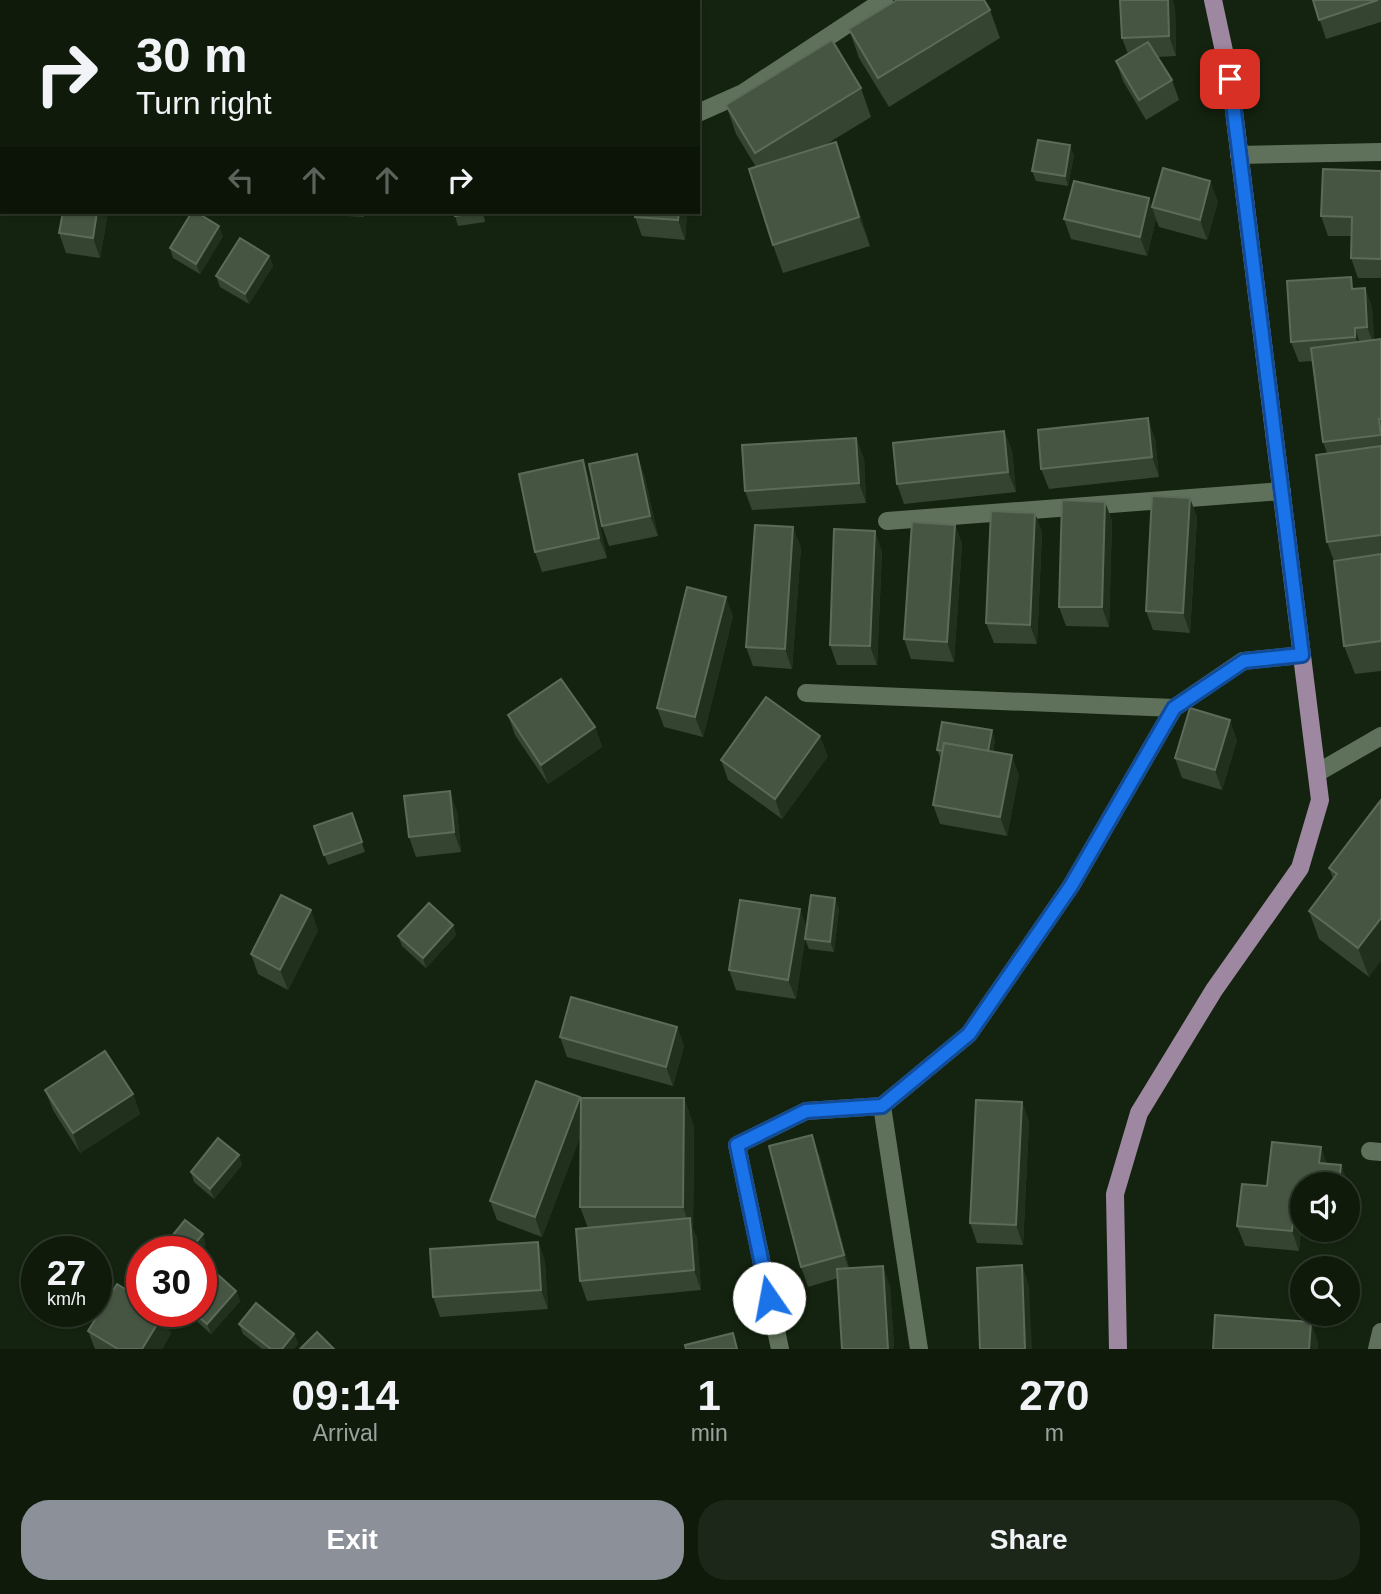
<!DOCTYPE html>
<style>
body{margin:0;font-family:Arial,sans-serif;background:#1d2719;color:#f1f3f6;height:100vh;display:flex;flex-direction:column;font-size:26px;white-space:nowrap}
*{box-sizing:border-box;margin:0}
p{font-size:23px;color:#9ba19d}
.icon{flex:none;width:38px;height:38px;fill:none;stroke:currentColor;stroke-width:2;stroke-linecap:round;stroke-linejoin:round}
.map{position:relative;height:1349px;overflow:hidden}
.panel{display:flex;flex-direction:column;background:#0f1a0b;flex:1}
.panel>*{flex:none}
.guide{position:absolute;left:0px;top:0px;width:700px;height:214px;box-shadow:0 2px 5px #0004,0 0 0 2px #2f382c;background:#0f1a0b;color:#f1f3f6;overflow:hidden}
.tools{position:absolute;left:1290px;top:1172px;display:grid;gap:14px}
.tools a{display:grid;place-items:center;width:70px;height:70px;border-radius:50%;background:#0f1a0b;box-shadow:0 2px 5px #0004,0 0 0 2px #2f382c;font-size:35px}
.speed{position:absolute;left:21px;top:1236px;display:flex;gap:14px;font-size:35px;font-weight:700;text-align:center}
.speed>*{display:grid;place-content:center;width:91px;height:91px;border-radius:50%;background:#0f1a0b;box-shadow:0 2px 5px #0004,0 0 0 2px #2f382c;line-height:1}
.speed small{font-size:18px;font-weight:400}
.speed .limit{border:10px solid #d22;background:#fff;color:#111}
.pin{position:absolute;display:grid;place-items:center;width:60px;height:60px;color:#fff;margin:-30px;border-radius:14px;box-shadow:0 4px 10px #0006}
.me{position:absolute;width:77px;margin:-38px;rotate:348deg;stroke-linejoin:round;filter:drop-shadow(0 0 5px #0008)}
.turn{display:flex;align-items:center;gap:24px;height:147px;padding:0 21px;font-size:32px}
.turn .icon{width:91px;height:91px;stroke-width:2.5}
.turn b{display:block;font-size:49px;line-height:60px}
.lanes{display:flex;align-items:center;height:66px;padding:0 21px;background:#0003;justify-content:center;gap:35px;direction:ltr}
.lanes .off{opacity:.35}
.eta{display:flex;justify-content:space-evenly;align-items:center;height:119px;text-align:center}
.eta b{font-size:42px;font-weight:800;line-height:49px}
.action{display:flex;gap:14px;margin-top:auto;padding:14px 21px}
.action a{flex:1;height:80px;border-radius:28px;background:#8c9099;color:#fff;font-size:28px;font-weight:800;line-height:80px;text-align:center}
.action a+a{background:#1d2719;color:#f1f3f6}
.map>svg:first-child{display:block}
</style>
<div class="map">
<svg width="1381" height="1349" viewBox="0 0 1381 1349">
<rect width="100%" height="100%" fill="#14230f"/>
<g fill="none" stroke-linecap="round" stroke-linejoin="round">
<g stroke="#60715b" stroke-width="18">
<polyline points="698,113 743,93 884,0"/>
<polyline points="1239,155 1381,152"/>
<polyline points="887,521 1282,491"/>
<polyline points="806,693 1174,708"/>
<polyline points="1317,773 1381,736"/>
<polyline points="882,1106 919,1349"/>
<polyline points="1370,1151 1381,1152"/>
<polyline points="780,1349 737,1145 806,1111 882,1106 969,1034 1071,886 1174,708 1243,661 1302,655"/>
<polyline points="1377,1349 1381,1332"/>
</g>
<polyline stroke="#9e87a0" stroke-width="18" points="1118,1349 1115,1194 1139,1113 1214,990 1300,868 1320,800 1230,79 1213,0"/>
</g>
<g fill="#344430" fill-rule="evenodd">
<polygon points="1313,0 1381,0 1381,22 1326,39"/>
<polygon points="1175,6 1176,56 1157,57 1172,80 1179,100 1146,120 1123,81 1116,61 1128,54 1122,38"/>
<polygon points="990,10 1000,38 889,107 859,58 849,29"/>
<polygon points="861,88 871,117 825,145 846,171 870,246 783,273 773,245 756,167 736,134 726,105"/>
<polygon points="1074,155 1068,186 1036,181 1032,171"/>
<polygon points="1381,171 1381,278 1358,278 1351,258 1352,236 1328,236 1321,216"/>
<polygon points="1218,201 1207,240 1159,227 1156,219 1147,256 1071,239 1064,219 1152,207"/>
<polygon points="63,212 108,212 100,258 66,253 59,233"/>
<polygon points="343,212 364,212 364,217 344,216"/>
<polygon points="454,212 483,212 485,222 458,226"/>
<polygon points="687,212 685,240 642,236 635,217"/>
<polygon points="223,236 200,274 173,258 170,248"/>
<polygon points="269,256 273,266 249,304 220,287 216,276"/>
<polygon points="1365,288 1372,308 1374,340 1381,339 1381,671 1355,674 1344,646 1334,561 1327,542 1327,453 1323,442 1313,361 1299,362 1291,342 1355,289"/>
<polygon points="1004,431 1012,451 1016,492 904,504 897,484"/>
<polygon points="1155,438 1159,477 1049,489 1041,469"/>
<polygon points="864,458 866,503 752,510 745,491"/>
<polygon points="644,474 658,536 609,546 602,526"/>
<polygon points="590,480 607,558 542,572 535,552"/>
<polygon points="1190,498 1197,518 1190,633 1153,630 1146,611"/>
<polygon points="1105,502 1112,521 1109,627 1066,626 1059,607"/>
<polygon points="1035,513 1042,533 1037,644 994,643 986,623"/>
<polygon points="955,525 962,544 954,662 911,659 904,639"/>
<polygon points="801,547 792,669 753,666 746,647"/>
<polygon points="882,551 877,665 837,665 830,645"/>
<polygon points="733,616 703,737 664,727 657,708"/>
<polygon points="508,715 595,727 602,747 548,784 515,735"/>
<polygon points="995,740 993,752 1019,775 1007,836 940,824 933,805 941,760 937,750"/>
<polygon points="1237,740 1222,790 1182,778 1175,758"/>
<polygon points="828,756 782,819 728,780 721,760"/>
<polygon points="1381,800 1369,977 1319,939 1309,911 1333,879 1329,868"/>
<polygon points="457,811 461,852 416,857 409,837"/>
<polygon points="352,813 365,852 328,865 314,826"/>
<polygon points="839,908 834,952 809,949 805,939 796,999 736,990 729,970 807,928"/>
<polygon points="453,925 456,935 426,968 402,946 398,936"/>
<polygon points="318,930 288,990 258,974 251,954"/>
<polygon points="677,1027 684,1046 673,1086 567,1057 560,1037"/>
<polygon points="45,1090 133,1094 140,1114 80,1153 53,1110"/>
<polygon points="580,1097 581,1100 684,1098 694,1127 693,1229 697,1238 701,1290 587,1301 580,1281 588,1228 580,1207 581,1134 542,1237 497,1220 490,1201"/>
<polygon points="1022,1102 1029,1122 1023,1245 977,1243 970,1223"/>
<polygon points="819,1154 849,1268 890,1286 894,1349 842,1349 838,1278 808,1287 801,1267"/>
<polygon points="239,1155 242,1165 214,1199 194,1182 191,1172"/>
<path d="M1327,1164l14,1 7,20v2l5,16 -3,32 -49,-5 -2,21 -54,-5 -8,-20 30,-40zM1302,1185h46v45h-46z"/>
<polygon points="538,1242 545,1262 548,1309 440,1317 433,1297"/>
<polygon points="236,1291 240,1301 211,1334 191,1316 189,1311 201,1311"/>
<polygon points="239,1324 294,1334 298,1344 294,1349 262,1349 243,1334"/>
<polygon points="88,1331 171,1333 162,1349 95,1349"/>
</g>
<g fill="#20301c">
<polygon points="515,0 527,0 526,2 513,2"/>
<polygon points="1168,0 1173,0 1175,6 1176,56 1169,36"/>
<polygon points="836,142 846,171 870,246 859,217"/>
<polygon points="1070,145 1074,155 1068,186 1065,176"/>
<polygon points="1210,181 1218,201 1207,240 1200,220"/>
<polygon points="1149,198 1156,219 1147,256 1140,237"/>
<polygon points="97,212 108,212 100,258 93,238"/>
<polygon points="679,212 687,212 685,240 678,220"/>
<polygon points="219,226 223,236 200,274 196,264"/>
<polygon points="269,256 273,266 249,304 245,294"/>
<polygon points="1365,288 1372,308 1375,347 1367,327"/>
<polygon points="1355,328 1362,348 1363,357 1355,337"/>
<polygon points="1148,418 1155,438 1159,477 1152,457"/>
<polygon points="1004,431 1012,451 1016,492 1008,472"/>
<polygon points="856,438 864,458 866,503 859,483"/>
<polygon points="637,454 644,474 658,536 650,516"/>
<polygon points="583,460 590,480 607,558 599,538"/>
<polygon points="1190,498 1197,518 1190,633 1183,613"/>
<polygon points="1105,502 1112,521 1109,627 1102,607"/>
<polygon points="1035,513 1042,533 1037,644 1030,625"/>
<polygon points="955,525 962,544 954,662 947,642"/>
<polygon points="793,527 801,547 792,669 785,649"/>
<polygon points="875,531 882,551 877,665 870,646"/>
<polygon points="726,597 733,616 703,737 695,717"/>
<polygon points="1230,720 1237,740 1222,790 1215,770"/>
<polygon points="595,727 602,747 548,784 541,765"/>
<polygon points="992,730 995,740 991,768 987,758"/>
<polygon points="820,736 828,756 782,819 775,799"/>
<polygon points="1012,755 1019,775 1007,836 1000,817"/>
<polygon points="450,791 457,811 461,852 454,832"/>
<polygon points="835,898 839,908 834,952 830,942"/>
<polygon points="800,909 807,928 796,999 788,980"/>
<polygon points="311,910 318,930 288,990 280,970"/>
<polygon points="1381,918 1381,961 1369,977 1358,948"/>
<polygon points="453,925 456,935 426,968 423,958"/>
<polygon points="677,1027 684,1046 673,1086 666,1067"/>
<polygon points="133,1094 140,1114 80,1153 73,1133"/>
<polygon points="580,1097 588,1117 542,1237 535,1217"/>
<polygon points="684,1098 694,1127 693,1229 697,1238 701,1290 694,1270 690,1227 683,1207"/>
<polygon points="1022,1102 1029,1122 1023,1245 1016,1225"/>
<polygon points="812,1135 819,1154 851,1275 844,1255"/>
<polygon points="1321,1147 1328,1167 1319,1163"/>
<polygon points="239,1155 242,1165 214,1199 210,1189"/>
<polygon points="1341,1165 1348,1185 1348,1187 1353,1203 1350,1235 1348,1229 1348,1185 1340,1185 1339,1182"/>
<polygon points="1294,1211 1301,1230 1299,1251 1292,1231"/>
<polygon points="203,1234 206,1245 201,1251 189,1251"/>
<polygon points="538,1242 545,1262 548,1309 541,1290"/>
<polygon points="1022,1265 1029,1285 1032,1349 1025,1349"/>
<polygon points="883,1266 890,1286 894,1349 888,1349"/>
<polygon points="236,1291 240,1301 211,1334 207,1324"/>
<polygon points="164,1313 171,1333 162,1349 142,1349"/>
<polygon points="1311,1322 1318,1342 1318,1349 1309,1349"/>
<polygon points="294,1334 298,1344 294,1349 282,1349"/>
</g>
<g fill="#465542" stroke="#5c6b59" stroke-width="2">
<polygon points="359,0 382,0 385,2 358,2"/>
<polygon points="473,0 515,0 513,2 474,2"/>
<polygon points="897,0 984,0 990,10 878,78 849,29"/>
<polygon points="1120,0 1168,0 1169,36 1122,38"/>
<polygon points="1313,0 1378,0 1319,20"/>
<polygon points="832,40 861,88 755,153 726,105"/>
<polygon points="1148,42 1172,80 1139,100 1116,61"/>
<polygon points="1038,140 1070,145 1065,176 1032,171"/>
<polygon points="836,142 859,217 773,245 749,169"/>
<polygon points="1163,168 1210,181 1200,220 1152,207"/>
<polygon points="1323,169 1381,171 1381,259 1351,258 1352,217 1321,216"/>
<polygon points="1074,181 1149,198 1140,237 1064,219"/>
<polygon points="63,212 97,212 93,238 59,233"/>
<polygon points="192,212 196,212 219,226 196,264 170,248"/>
<polygon points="454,212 481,212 455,216"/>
<polygon points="635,212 679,212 678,220 635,217"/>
<polygon points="240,238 269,256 245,294 216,276"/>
<polygon points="1351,277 1352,289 1365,288 1367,327 1355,328 1355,337 1291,342 1287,281"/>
<polygon points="1381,339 1381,419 1379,419 1381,435 1323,442 1311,348"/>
<polygon points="1148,418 1152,457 1041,469 1038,430"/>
<polygon points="1004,431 1008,472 897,484 893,443"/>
<polygon points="856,438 859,483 745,491 742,445"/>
<polygon points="1381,446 1381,535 1327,542 1316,455"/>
<polygon points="637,454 650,516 602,526 589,464"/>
<polygon points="583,460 599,538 535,552 519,474"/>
<polygon points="1152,496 1190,498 1183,613 1146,611"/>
<polygon points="1062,500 1105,502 1102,607 1059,607"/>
<polygon points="991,511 1035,513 1030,625 986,623"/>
<polygon points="912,522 955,525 947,642 904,639"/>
<polygon points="755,525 793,527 785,649 746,647"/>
<polygon points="834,529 875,531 870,646 830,645"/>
<polygon points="1381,554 1381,641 1344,646 1334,561"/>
<polygon points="687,587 726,597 695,717 657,708"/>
<polygon points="561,679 595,727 541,765 508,715"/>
<polygon points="766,697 820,736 775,799 721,760"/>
<polygon points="1190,708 1230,720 1215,770 1175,758"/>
<polygon points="942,722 992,730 988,751 944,743 943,751 937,750"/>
<polygon points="944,743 1012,755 1000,817 933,805"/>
<polygon points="450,791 454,832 409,837 404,796"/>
<polygon points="1381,800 1381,918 1358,948 1309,911 1337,874 1329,868"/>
<polygon points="352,813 362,842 324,855 314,826"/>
<polygon points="281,895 311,910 280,970 251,954"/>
<polygon points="811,895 835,898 830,942 805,939"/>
<polygon points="740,900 800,909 788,980 729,970"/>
<polygon points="429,903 453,925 423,958 398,936"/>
<polygon points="571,997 677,1027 666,1067 560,1037"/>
<polygon points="105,1051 133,1094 73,1133 45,1090"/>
<polygon points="536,1081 580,1097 535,1217 490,1201"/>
<polygon points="581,1098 684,1098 683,1207 580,1207"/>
<polygon points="976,1100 1022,1102 1016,1225 970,1223"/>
<polygon points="812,1135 844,1255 801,1267 769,1146"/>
<polygon points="218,1138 239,1155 210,1189 191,1172"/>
<polygon points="1272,1142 1321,1147 1319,1163 1341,1165 1339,1182 1346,1183 1346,1185 1302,1185 1302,1211 1294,1211 1292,1231 1237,1226 1242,1184 1267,1186"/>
<polygon points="690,1218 694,1270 580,1281 576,1229"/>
<polygon points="185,1220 203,1234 189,1251 160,1251"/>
<polygon points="538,1242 541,1290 433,1297 430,1249"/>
<polygon points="1022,1265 1025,1349 980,1349 977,1268"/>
<polygon points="883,1266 888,1349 842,1349 837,1269"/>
<polygon points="216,1273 236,1291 207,1324 192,1311 201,1311 201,1290"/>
<polygon points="117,1284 142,1299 142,1311 160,1311 164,1313 142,1349 118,1349 88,1331"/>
<polygon points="256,1303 294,1334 282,1349 271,1349 239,1324"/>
<polygon points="1215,1315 1311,1322 1309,1349 1213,1349"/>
<polygon points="317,1332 334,1349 300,1349"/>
<polygon points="733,1333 737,1349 686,1349 685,1345"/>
</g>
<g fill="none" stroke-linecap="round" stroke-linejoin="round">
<g stroke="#114b97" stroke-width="18">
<polyline id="route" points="769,1298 737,1145 806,1111 882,1106 969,1034 1071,886 1174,708 1244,661 1302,655 1230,79"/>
</g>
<use href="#route" stroke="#1a73e8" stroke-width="12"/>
</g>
</svg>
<div class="tools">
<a><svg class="icon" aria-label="sound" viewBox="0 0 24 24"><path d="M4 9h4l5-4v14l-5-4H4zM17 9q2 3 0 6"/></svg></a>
<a><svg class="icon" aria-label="search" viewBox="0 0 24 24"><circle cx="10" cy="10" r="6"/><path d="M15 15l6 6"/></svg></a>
</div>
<div class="speed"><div>27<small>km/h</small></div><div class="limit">30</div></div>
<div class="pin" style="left:1230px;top:79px;background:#d93025"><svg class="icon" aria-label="arrive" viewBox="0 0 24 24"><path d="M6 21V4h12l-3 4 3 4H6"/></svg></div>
<svg class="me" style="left:769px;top:1298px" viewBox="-20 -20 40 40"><circle r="19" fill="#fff"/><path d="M0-13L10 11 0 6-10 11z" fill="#1a73e8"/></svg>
<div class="guide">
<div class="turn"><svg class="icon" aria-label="right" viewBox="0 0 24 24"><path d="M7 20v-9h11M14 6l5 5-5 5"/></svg><div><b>30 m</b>Turn right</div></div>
<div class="lanes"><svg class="icon off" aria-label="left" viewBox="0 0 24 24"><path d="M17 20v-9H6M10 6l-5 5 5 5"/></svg><svg class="icon off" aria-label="ahead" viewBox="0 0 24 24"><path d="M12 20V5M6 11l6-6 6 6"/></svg><svg class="icon off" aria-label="ahead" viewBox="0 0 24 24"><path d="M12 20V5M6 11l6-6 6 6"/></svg><svg class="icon" aria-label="right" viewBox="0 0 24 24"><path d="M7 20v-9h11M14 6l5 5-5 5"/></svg></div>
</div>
</div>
<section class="panel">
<div class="eta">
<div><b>09:14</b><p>Arrival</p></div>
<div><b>1</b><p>min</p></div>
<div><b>270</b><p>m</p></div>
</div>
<div class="action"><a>Exit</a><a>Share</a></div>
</section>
